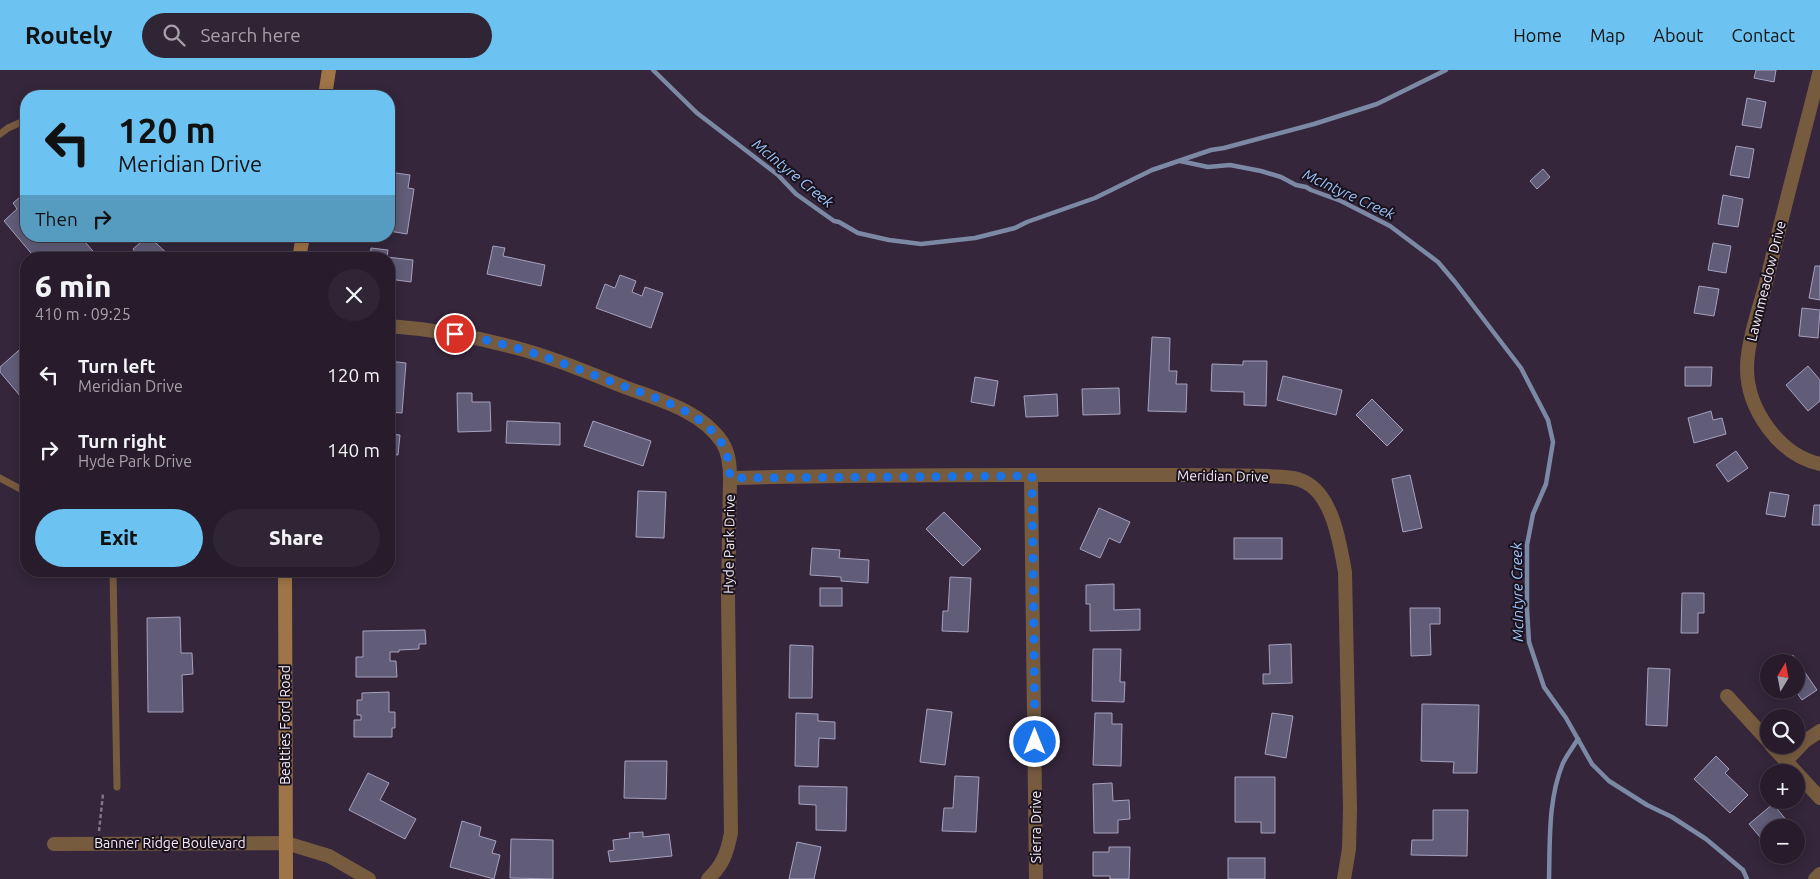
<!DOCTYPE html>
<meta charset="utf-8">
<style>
body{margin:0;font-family:Ubuntu,sans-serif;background:#302534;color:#f1f3f6;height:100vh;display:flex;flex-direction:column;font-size:19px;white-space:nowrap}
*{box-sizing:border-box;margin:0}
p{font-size:16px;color:#a5a1a9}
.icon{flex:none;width:28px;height:28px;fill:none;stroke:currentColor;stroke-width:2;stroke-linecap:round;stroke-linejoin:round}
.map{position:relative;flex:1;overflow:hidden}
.panel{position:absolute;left:20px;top:182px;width:375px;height:325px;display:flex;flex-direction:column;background:#281c2c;border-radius:20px;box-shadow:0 2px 12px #0003,0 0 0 1px #443a48}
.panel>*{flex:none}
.top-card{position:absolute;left:20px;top:20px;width:375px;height:152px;border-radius:20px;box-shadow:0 2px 12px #0003,0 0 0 1px #443a48;background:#6cc3f2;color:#111;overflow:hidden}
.needle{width:32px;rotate:10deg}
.fabs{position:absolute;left:1760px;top:584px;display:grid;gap:10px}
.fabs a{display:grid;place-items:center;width:45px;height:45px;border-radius:50%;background:#281c2c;box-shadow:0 2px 12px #0003,0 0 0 1px #443a48;font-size:25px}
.pin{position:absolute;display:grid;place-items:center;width:42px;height:42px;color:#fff;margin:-21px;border:2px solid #fff;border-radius:50%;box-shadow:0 1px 5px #0007}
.me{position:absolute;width:55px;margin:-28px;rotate:0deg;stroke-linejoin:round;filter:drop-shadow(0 0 4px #0008)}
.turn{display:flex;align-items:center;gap:18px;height:105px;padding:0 15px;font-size:22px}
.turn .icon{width:65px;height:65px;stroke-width:2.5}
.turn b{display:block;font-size:35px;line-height:42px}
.then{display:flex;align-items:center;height:48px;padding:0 15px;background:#0003;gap:10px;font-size:19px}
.round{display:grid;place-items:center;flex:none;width:52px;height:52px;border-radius:26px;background:#302534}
.head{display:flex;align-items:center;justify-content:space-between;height:85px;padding:0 15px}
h1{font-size:30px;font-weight:800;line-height:38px}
.cta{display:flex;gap:10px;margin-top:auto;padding:10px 15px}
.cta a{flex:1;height:58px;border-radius:30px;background:#6cc3f2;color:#111;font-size:20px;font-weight:800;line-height:58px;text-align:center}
.cta a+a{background:#302534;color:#f1f3f6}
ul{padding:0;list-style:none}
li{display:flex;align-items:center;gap:15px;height:75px;padding:0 15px}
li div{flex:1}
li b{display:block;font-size:19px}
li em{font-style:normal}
header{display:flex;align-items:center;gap:30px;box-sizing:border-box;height:70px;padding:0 25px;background:#6cc3f2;color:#111}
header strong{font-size:24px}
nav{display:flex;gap:28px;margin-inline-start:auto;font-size:18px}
.search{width:350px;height:45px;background:#302534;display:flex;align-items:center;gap:12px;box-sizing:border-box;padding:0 18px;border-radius:28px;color:#a5a1a9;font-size:19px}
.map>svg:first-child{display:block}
</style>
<header>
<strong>Routely</strong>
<div class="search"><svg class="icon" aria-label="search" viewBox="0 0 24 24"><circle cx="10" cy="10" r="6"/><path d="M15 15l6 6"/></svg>Search here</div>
<nav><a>Home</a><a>Map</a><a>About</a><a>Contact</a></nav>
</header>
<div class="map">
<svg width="1820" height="809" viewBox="0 0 1820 809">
<rect width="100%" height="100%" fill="#35263b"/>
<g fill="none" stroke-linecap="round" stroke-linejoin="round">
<g stroke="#7b89a4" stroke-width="4.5">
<polyline points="653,0 697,43 778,105 796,124 834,151 839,152 858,163 889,170 921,174 975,168 1015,158 1027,152 1095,128 1152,100 1211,80 1224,78 1314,54 1377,34 1446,0"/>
<polyline points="1180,91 1208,97 1230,95 1261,101 1281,107 1296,115 1306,117 1311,120 1341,131 1390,156 1438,192 1455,212 1521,298 1548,350 1553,372 1546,414 1533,444 1527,475 1527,539 1529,572 1544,617 1566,648 1592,694 1609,711 1647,735 1672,747 1706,769 1743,800 1747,809"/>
<path d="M1549,809c1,-38 -1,-80 14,-116 4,-8 10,-16 15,-24"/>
</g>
</g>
<g fill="#615c77" stroke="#a6a1bf">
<polygon points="1756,0 1776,0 1774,12 1754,8"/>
<polygon points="1747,28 1766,32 1761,58 1742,55"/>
<polygon points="1736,76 1754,79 1749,108 1730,105"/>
<polygon points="1543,99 1550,107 1537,119 1530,111"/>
<polygon points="389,102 410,105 408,118 414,119 407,164 389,161"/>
<polygon points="26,122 26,166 87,166 89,169 85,172 100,189 36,189 4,151 17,139 13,133"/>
<polygon points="1723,125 1743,129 1738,157 1718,154"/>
<polygon points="147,167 157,174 173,189 127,189 135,182 133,179"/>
<polygon points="1713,173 1731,176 1726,203 1708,200"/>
<polygon points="493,176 505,178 503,186 545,195 541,216 487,204"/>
<polygon points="371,178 388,180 387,187 413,190 411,212 389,209 389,189 354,189 354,185 370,186"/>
<polygon points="1815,196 1820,196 1820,230 1809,228"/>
<polygon points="620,205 636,211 632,222 642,226 645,217 663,223 651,258 596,238 605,214 615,218"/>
<polygon points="1699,216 1719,219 1714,246 1694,243"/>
<polygon points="1802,238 1820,240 1818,268 1799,266"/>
<polygon points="1152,267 1170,268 1169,301 1177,301 1176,314 1187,314 1186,342 1148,341"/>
<polygon points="26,274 26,333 0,302 0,297"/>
<polygon points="389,291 406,293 402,343 389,342"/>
<polygon points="1243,291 1267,291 1266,336 1244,335 1244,322 1211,321 1212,294 1243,295"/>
<polygon points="1808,296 1820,310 1820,331 1808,341 1786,315"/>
<polygon points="1685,297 1712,297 1711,316 1685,316"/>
<polygon points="1283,306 1342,320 1336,345 1277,330"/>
<polygon points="975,307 998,311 994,336 971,332"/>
<polygon points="1119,318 1120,344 1083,345 1082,319"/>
<polygon points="457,323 472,323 472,332 490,332 491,361 458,362"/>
<polygon points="1057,324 1058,346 1026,347 1024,326"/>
<polygon points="1372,329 1403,360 1387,376 1356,345"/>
<polygon points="1711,341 1713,350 1722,348 1726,364 1694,373 1688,348"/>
<polygon points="507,351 560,353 560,375 506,373"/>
<polygon points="593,351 651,371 643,396 584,376"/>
<polygon points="389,364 400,365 398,385 389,384"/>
<polygon points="1736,381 1748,398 1728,412 1716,395"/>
<polygon points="1410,405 1422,458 1403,462 1392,409"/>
<polygon points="638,421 666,422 664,468 636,467"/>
<polygon points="1770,422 1789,425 1785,447 1766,444"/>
<polygon points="1814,435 1820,435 1820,455 1812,455"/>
<polygon points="1099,438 1130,452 1120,473 1109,468 1100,488 1080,479"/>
<polygon points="944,442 981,479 963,496 926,459"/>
<rect x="1234" y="468" width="48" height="21"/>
<polygon points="812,478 840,480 839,488 869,490 868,513 841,511 841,507 810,505"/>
<polygon points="950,507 971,508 968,562 942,561 943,541 948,541"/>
<polygon points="1114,514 1114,540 1140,539 1140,560 1090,561 1090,534 1086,534 1086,515"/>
<rect x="820" y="518" width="22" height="18"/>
<polygon points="1682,523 1704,523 1704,543 1698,543 1698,563 1681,563"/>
<polygon points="1410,538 1440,538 1440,554 1430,554 1431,585 1411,586"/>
<polygon points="180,547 181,583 192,583 193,604 182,605 183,642 148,642 147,548"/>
<polygon points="425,560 426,574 419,574 419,579 399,580 399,582 390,582 390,591 396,591 397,607 356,607 356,587 363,587 363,561"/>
<polygon points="1291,574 1292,613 1263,614 1263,604 1270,604 1269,575"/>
<polygon points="790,575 813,576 812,628 789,628"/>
<polygon points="1093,579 1121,579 1120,612 1125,612 1124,632 1092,631"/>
<polygon points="1793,585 1817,620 1802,630 1795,620 1796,592 1783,592"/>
<polygon points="1648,598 1670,599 1667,656 1646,655"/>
<polygon points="389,622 389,642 395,642 395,658 392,658 392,667 354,667 354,650 361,650 361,645 357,645 357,630 362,630 362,623"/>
<polygon points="1422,634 1479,635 1477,703 1453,703 1454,692 1421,691"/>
<polygon points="927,639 952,642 945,695 920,692"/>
<polygon points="796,643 818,644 818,651 835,652 835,669 819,668 818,697 795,696"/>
<polygon points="1095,643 1112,643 1112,654 1122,654 1121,696 1093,695"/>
<polygon points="1272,643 1293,646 1286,688 1265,684"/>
<polygon points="1716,686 1729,699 1725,703 1748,725 1730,743 1694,709"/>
<polygon points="625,691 667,691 666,729 624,728"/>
<polygon points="368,703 389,713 380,730 416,749 405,769 349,740"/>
<polygon points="955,706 979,707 976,762 942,761 944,738 953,738"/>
<polygon points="1235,707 1275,707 1275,763 1261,763 1261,752 1235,752"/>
<polygon points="1112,713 1113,731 1129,730 1130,749 1118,750 1118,763 1094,763 1093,714"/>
<polygon points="799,716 847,717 846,761 816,760 816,735 799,734"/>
<polygon points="1773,734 1793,758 1769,758 1769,761 1760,767 1749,754"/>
<polygon points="1433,740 1468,740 1467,786 1411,785 1412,770 1433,770"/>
<polygon points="462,751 481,757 479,766 496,771 492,783 500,785 494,809 450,797"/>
<polygon points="1796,761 1804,770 1796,776"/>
<polygon points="643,762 643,767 669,764 672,786 610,792 608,781 614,780 613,770 630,768 629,763"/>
<polygon points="511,769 553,770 553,809 510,808"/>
<polygon points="797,772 821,777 814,809 789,809"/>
<polygon points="1109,777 1130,777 1129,809 1110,809 1110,806 1093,806 1093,782 1109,782"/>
<rect x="1228" y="788" width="37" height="21"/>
</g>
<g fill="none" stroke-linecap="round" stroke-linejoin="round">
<polyline stroke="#837688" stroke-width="2.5" stroke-dasharray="4 2.5" stroke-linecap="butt" points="99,761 103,724"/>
<g stroke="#765b3f" stroke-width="7">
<polyline points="0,64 8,58 26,50"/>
<polyline points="0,408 26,422"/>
<polyline points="113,501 117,717"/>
</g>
<g stroke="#765b3f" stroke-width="14">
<path d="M1820,0c-18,71 -37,142 -54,213 -7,26 -19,60 -19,85 0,41 32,87 73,96"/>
<path d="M389,256c41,3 83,10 124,21 39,10 76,26 114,41 33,12 74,23 95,54 7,11 8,23 8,36l-2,118 3,237c-4,20 -8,32 -23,46"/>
<polyline points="1031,406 1036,809"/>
<path d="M730,408c148,-4 296,-3 443,-3 32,0 63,0 95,1 11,1 26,0 37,6 28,14 35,62 40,90l5,237 -1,40 -5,30"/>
<polyline points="1727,626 1769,672"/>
<polyline points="1771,675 1820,728"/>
<polyline points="1786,691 1805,671 1820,661"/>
<polyline points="54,774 286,773 329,786 369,809"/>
<polyline points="1815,809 1820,804"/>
</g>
<g stroke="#9f7547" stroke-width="14">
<polyline points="325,26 329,0"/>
<polyline points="299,189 303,166"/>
<polyline points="285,501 286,809"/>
</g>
</g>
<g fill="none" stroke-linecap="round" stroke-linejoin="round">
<path stroke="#1a73e8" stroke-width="9" stroke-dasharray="0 16.2" d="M455,264c58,9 113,31 168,52 30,11 65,21 88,44 15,14 18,29 19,48l302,-2 3,266"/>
</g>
<g text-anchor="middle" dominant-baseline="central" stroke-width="4" stroke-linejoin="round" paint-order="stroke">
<g font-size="14" fill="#f5ecfa" stroke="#19121c">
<text transform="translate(1766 211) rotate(-76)">Lawnmeadow Drive</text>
<text transform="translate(1223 406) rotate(1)">Meridian Drive</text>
<text transform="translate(729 474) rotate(-89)">Hyde Park Drive</text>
<text transform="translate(285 655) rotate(-90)">Beatties Ford Road</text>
<text transform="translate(1036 757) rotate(-90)">Sierra Drive</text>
<text x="170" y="773">Banner Ridge Boulevard</text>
</g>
<g font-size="15" font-style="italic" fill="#9cc4fb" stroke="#19121c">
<text transform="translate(793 103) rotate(39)">McIntyre Creek</text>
<text transform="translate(1349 124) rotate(25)">McIntyre Creek</text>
<text transform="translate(1517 522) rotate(-91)">McIntyre Creek</text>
</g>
</g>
</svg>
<div class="fabs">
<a><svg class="needle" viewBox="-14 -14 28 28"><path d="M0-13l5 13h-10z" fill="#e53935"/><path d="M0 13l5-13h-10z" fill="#a5a1a9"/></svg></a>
<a><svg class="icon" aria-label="search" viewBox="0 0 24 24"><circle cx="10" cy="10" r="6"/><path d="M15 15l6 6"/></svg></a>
<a>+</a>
<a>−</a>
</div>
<div class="pin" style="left:455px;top:264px;background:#d93025"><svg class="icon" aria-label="arrive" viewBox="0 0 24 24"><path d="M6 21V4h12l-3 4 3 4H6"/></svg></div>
<svg class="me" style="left:1035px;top:672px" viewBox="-20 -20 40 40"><circle r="17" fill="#1a73e8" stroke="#fff" stroke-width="3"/><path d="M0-11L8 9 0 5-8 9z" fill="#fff"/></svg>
<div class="top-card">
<div class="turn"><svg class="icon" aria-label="left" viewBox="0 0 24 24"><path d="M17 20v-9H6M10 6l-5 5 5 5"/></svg><div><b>120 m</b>Meridian Drive</div></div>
<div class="then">Then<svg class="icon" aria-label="right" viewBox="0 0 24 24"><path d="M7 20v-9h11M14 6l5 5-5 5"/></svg></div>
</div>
<section class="panel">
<div class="head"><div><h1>6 min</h1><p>410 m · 09:25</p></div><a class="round"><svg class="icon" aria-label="close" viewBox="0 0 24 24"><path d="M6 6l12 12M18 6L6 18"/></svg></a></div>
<ul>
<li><svg class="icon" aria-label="left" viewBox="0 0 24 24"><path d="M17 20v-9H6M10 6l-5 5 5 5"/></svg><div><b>Turn left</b><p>Meridian Drive</p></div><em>120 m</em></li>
<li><svg class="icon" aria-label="right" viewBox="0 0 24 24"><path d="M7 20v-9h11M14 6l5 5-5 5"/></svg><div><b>Turn right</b><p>Hyde Park Drive</p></div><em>140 m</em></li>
</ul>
<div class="cta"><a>Exit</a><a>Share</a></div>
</section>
</div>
